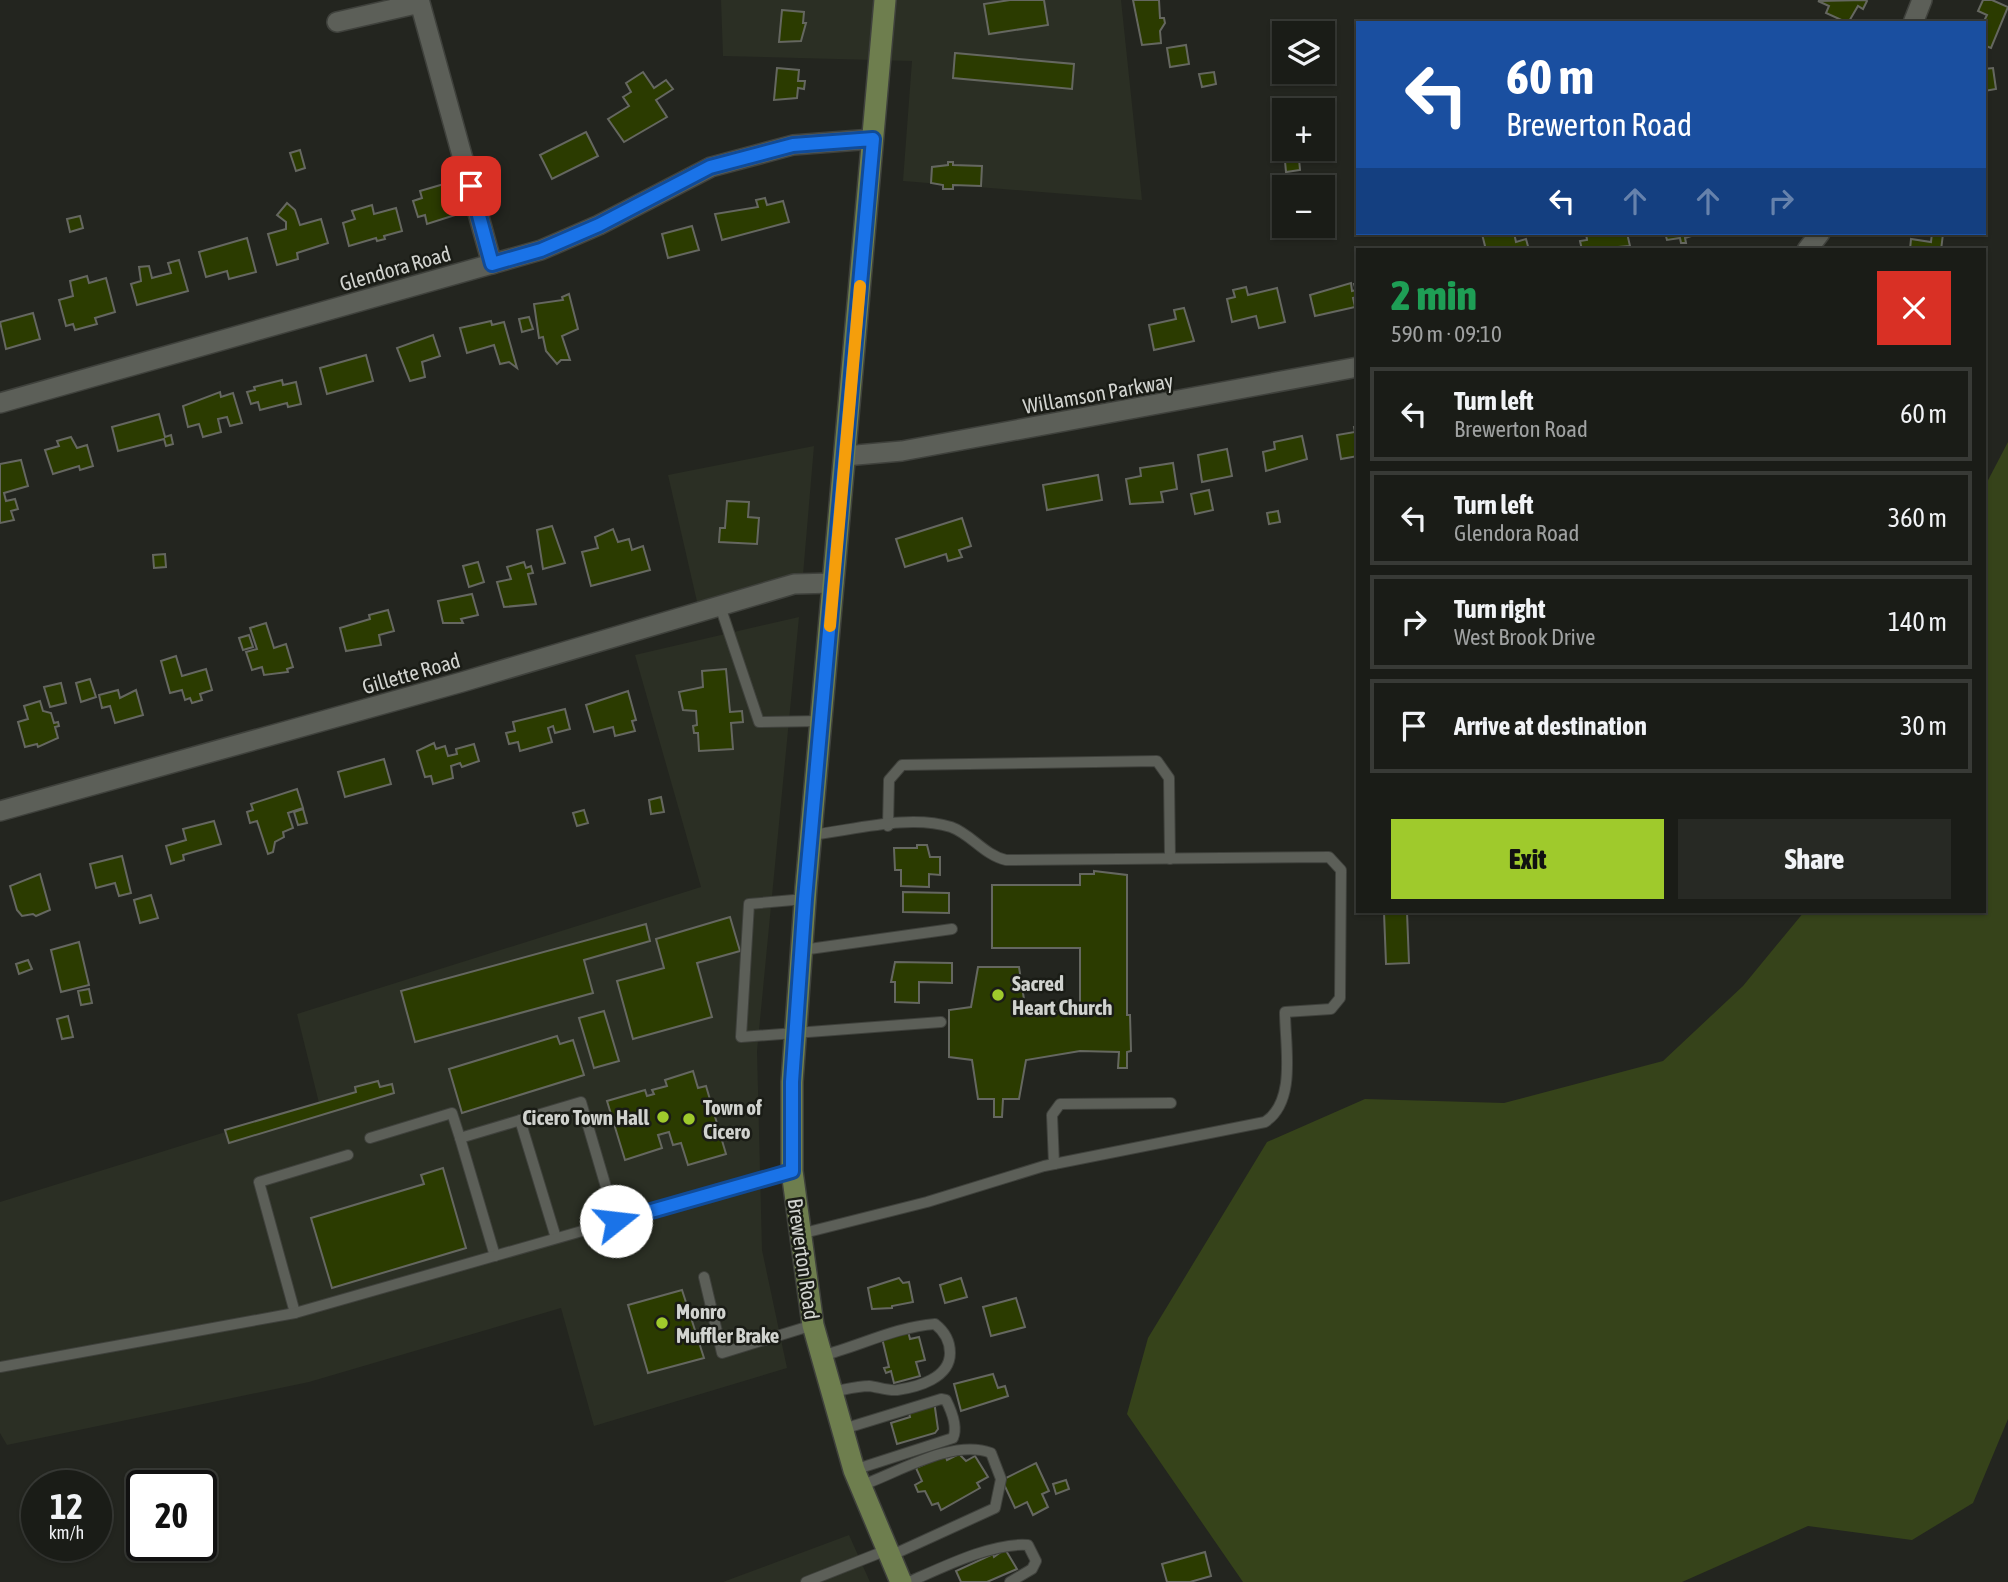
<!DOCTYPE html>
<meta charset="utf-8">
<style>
body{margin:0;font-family:"Asap Condensed",sans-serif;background:#272924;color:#f1f3f6;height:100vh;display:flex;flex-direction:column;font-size:26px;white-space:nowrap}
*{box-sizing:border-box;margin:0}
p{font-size:23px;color:#9fa1a1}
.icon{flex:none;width:38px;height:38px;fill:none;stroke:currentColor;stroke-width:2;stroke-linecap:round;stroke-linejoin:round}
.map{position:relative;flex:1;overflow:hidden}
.side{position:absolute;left:1356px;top:248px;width:630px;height:665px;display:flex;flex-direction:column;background:#1a1c17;border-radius:0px;box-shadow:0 2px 5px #0004,0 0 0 2px #383a36}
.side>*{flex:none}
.hud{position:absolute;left:1356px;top:21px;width:630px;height:214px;border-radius:0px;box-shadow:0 2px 5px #0004,0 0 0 2px #383a36;background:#1a4fa0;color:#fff;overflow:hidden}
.fabs{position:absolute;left:1272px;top:21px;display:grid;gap:14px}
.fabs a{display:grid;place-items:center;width:63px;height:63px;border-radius:0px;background:#1a1c17;box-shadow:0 2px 5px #0004,0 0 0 2px #383a36;font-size:35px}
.speed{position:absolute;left:21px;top:1470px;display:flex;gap:14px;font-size:35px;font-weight:700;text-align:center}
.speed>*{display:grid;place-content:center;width:91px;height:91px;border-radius:50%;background:#1a1c17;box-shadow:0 2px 5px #0004,0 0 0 2px #383a36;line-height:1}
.speed small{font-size:18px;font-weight:400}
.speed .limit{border:4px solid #111;border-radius:10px;background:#fff;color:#111}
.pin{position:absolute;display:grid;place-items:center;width:60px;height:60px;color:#fff;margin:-30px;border-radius:14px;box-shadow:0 4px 10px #0006}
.me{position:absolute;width:77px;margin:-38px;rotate:74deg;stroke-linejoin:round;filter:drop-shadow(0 0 5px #0008)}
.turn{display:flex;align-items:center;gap:24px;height:147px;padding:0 35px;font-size:32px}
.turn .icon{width:91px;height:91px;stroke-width:2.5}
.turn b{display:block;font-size:49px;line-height:60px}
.lanes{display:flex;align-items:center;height:66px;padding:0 35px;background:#0003;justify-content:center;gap:35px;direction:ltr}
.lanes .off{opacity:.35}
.round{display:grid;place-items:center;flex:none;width:74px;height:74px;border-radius:0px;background:#272924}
.head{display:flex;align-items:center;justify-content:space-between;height:119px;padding:0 35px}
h1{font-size:42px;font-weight:800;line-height:52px;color:#1e9e55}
.button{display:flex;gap:14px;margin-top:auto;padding:14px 35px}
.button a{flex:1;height:80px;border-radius:0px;background:#9fca2c;color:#111;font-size:28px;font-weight:800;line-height:80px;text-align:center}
.button a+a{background:#272924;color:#f1f3f6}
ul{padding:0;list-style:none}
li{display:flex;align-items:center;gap:21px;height:94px;margin:0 14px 10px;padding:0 21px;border:4px solid #383a36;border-radius:0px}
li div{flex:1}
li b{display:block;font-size:26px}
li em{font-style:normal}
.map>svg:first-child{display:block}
</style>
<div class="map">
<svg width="2008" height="1582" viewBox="0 0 2008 1582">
<rect width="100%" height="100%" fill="#23251f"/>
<g fill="#2b2f24">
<polygon points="721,0 1121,0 1142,200 903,181 912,61 723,56"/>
<polygon points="814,446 803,575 698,606 668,475"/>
<polygon points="799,617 757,1051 762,1250 787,1368 594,1426 561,1308 309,1382 7,1445 0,1433 0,1202 319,1103 297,1014 701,887 635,655"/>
<polygon points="849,1535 870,1582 723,1582"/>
</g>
<polygon fill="#36431a" points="2008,442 2008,1419 1973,1503 1912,1540 1808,1526 1682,1582 1243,1582 1127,1414 1148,1338 1267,1142 1365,1099 1504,1103 1663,1061 1743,986 1804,912 1984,912 1985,486"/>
<g fill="#2b3b00" stroke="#656760" stroke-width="2">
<polygon points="1010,0 1044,0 1048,25 989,34 984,4"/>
<polygon points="1133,0 1159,0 1160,18 1164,18 1165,23 1160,31 1161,43 1142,45"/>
<polygon points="1983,0 1992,0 2008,7 1991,48 1986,46 1984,50 1983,23 1987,15 1978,11"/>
<polygon points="1818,1 1866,0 1867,1 1863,9 1858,6 1848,23 1826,13 1829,6"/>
<polygon points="782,10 804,12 803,23 806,23 801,41 779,42"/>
<polygon points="1186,45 1189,64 1170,67 1167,48"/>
<polygon points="955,53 1074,64 1072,89 953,78"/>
<polygon points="777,68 799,70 798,81 805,81 804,89 798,88 797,98 774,100"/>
<polygon points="1993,68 1996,89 1984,91 1984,69"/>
<polygon points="643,72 654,88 666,80 673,89 656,100 667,117 624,142 608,119 629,106 623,97 631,92 626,83"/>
<polygon points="1214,72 1216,84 1202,87 1199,74"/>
<polygon points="586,132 598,156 552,179 540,155"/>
<polygon points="300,150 305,168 296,171 290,153"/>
<polygon points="1299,159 1300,170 1286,172 1285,161"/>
<polygon points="948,162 953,162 953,165 982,166 981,186 953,185 953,189 943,189 943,185 931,183 932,167 948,165"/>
<polygon points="468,177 477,208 427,224 425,215 418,217 413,201 422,198 420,191"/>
<polygon points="765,198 767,205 783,201 789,222 722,240 715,214 758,207 756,200"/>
<polygon points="287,203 295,210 300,225 321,219 328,243 297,253 298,259 277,265 268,234 286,229 286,222 277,215"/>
<polygon points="372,205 374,214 396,208 402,231 384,236 385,239 377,241 376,238 349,246 343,223 355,219 352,211"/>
<polygon points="80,216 83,228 70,232 67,219"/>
<polygon points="692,226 699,250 668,258 662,234"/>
<polygon points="1514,233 1516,242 1526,239 1529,250 1486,250 1482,234"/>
<polygon points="1586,233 1627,233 1630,246 1582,250 1580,241 1587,240"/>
<polygon points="1665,233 1694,233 1695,235 1685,238 1686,243 1681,243 1680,238 1667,240"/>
<polygon points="1932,233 1943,234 1941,250 1910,250 1911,239 1931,242"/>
<polygon points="247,238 256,272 229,279 227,271 206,277 199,252"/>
<polygon points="179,260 188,291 137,305 131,284 141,281 139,267 149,266 152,278 171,273 168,263"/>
<polygon points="87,276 89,283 106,278 115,312 95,318 97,324 75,330 73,324 66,326 59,300 73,296 70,281"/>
<polygon points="1351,283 1352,291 1356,290 1354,284 1358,283 1358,301 1357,297 1353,298 1355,307 1315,316 1310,295"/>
<polygon points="1246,287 1248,295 1277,288 1285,322 1259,328 1256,316 1232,322 1227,299 1235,297 1233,290"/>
<polygon points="569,294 578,329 562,336 570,360 561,360 557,364 546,351 543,337 539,338 534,304 563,300 562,297"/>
<polygon points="1184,308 1194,341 1154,350 1149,325 1176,319 1174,310"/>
<polygon points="33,313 40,339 6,349 0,322"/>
<polygon points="529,317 533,329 522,332 519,319"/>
<polygon points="491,321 492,325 504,322 517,368 509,362 500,364 494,345 467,353 460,328"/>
<polygon points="433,335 440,356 422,362 425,377 410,381 397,348"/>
<polygon points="366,355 373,381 327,394 320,368"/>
<polygon points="282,380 283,385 296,382 301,404 288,407 287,403 260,410 258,402 251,404 247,392 255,390 254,387"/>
<polygon points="220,392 221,397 233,393 242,423 230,426 227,417 218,419 221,432 203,437 199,424 188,427 183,406"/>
<polygon points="159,414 165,437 171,435 173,444 166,446 164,439 118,451 112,427"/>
<polygon points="1358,426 1358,456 1341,459 1337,435 1355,432 1354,427"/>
<polygon points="1302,436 1307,459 1266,471 1263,452 1275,449 1274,442"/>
<polygon points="71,437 77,448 87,445 93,466 80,470 79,466 53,474 45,450 59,446 57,441"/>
<polygon points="1227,449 1232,476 1202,482 1198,455"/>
<polygon points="21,460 28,486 4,493 6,501 15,499 18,509 11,511 14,520 0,523 0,464"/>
<polygon points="1173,463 1177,489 1161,492 1163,502 1130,504 1126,479 1141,476 1140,468"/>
<polygon points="1098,475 1102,500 1047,510 1043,485"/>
<polygon points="1209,490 1213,510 1195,514 1191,494"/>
<polygon points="727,501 749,502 748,517 759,518 757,544 719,542 720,528 725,528"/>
<polygon points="1278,511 1280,522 1269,524 1267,513"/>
<polygon points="962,518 971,546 959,550 962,557 948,561 946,554 905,567 896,539"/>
<polygon points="552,526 565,563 543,569 537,530"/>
<polygon points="613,529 618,542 629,539 632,550 643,546 650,570 591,586 582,552 598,548 595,537"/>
<polygon points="165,554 166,567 154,568 153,555"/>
<polygon points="478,562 484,582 469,587 463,566"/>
<polygon points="524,562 526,568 531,566 533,573 528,574 536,604 504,607 497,582 511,579 507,567"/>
<polygon points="472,594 478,615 461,619 463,623 443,623 438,601"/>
<polygon points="388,610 394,631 379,635 381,645 346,651 340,628 370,619 369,615"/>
<polygon points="266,623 274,648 286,644 293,667 287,669 288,672 264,675 262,667 252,670 246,652 257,649 250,628"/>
<polygon points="249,635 253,647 243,650 239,638"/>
<polygon points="176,656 182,676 206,669 212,690 200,694 202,700 192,703 190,698 185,700 182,690 170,693 161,661"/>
<polygon points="726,669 730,712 742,711 743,722 731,723 733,749 699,751 698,733 694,733 693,726 697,725 696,711 683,710 679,692 703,687 702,671"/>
<polygon points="90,679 96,697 81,702 76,683"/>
<polygon points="61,683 66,703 50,707 44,687"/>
<polygon points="118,690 120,698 136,690 143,715 115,723 110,706 102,708 99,695"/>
<polygon points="628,691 636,720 632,721 635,731 615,736 613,727 594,732 586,705"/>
<polygon points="40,701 43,711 51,713 54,723 58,722 59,726 55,727 58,738 38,747 37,744 25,747 18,722 28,719 24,706"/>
<polygon points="565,709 570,729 555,733 553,726 548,728 552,742 520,751 518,742 509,744 506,733 515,731 513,722"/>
<polygon points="434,743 436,749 445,746 448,756 457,754 456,749 474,744 479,761 462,767 460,763 451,766 453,778 433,784 431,776 425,777 417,751"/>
<polygon points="384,759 391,784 345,797 338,772"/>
<polygon points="297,789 303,808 288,813 293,828 283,832 284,837 275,842 273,852 268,854 257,821 250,823 247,812 253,810 251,804"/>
<polygon points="661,797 664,812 651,814 649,800"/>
<polygon points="303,809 307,823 298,825 294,812"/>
<polygon points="584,810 588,823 577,826 573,813"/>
<polygon points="214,821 221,844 183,855 184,860 171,864 166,846 186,840 183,829"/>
<polygon points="917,845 927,845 930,857 940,857 940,875 929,874 929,887 901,886 901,870 895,870 894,848 917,848"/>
<polygon points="122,856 131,893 119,896 115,883 96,888 90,864"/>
<polygon points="1094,871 1127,875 1127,1015 1130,1015 1131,1051 1127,1052 1127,1068 1118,1068 1119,1052 1080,1051 1026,1060 1019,1099 1003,1099 1002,1117 994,1117 994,1099 978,1099 972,1060 949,1057 949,1010 971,1007 978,967 1019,967 1025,1006 1080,1015 1080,948 992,948 992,885 1080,885 1080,874 1094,874"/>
<polygon points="40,874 50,910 36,916 33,914 22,916 17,910 10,886"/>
<polygon points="903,892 949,893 949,913 903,912"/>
<polygon points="151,895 158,918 140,923 134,900"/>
<polygon points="1384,912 1407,912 1409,963 1386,964"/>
<polygon points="730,917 740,951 697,963 712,1017 633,1039 617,981 664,968 656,939"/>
<polygon points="646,924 650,941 584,960 593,993 415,1042 401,991"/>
<polygon points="79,942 89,985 61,992 51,950"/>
<polygon points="28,960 32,969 19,974 16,964"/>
<polygon points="895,962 952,963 952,983 919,982 919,1003 895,1002 895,982 891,982"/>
<polygon points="89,989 92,1003 81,1005 78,991"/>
<polygon points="604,1011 619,1061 594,1068 579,1018"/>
<polygon points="68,1016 73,1037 62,1039 57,1019"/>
<polygon points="557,1036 560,1044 573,1040 584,1075 462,1113 449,1069"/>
<polygon points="693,1071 698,1088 706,1086 726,1154 688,1165 681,1143 673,1145 669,1132 658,1135 662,1148 625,1160 607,1101 645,1090 647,1096 654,1094 652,1090 667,1086 665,1080"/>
<polygon points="378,1081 380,1087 392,1084 394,1093 229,1143 225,1130 356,1092 355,1087"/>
<polygon points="443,1168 466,1248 332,1288 311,1218 424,1184 421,1175"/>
<polygon points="899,1278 903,1283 909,1282 913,1302 892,1306 892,1308 872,1309 868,1288"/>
<polygon points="961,1278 967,1297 945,1303 940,1285"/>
<polygon points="682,1290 704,1358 648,1373 628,1305"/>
<polygon points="1016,1298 1025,1327 991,1336 983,1307"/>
<polygon points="908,1331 910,1339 919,1337 925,1360 916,1362 920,1376 894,1383 891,1371 886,1373 884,1368 889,1367 882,1338"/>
<polygon points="993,1374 998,1388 1005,1386 1008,1396 961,1411 954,1384"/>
<polygon points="934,1401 938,1429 935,1433 897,1444 891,1423 910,1417 908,1409"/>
<polygon points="959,1454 966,1461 975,1456 988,1477 977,1483 980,1488 941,1510 938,1503 932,1505 925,1491 918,1492 915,1485 922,1481 916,1468 945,1455 947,1460"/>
<polygon points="1036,1463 1049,1491 1042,1494 1048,1507 1033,1515 1027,1502 1015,1508 1002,1480"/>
<polygon points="1066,1480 1069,1489 1056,1494 1053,1484"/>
<polygon points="1005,1549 1017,1569 987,1582 961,1582 956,1571 993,1554 994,1557"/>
<polygon points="1205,1552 1211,1576 1190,1582 1167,1582 1162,1564"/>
</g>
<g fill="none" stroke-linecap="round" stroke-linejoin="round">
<g stroke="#3f413c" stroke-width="12">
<g id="lane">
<polyline points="720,606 759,722 821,721"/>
<polyline points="888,826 889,780 902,765 1157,761 1169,778 1170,859"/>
<polyline points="805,899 749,904 741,1037 941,1022"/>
<polyline points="802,950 952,929"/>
<polyline points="520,1120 556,1238"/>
<polyline points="370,1138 452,1113 460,1138"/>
<polyline points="1054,1164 1052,1115 1060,1104 1171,1103"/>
<path d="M800,1234l127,-32 117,-36 221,-44c32,-21 20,-76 20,-110l46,-3 9,-11 1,-128 -12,-13 -323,3c-22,-5 -35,-26 -55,-33 -42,-13 -97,3 -140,8"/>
<polyline points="495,1256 460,1138 581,1102 616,1221"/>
<polyline points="704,1277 722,1353 813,1325"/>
<polyline points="295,1313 259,1182 348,1155"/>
<path d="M821,1356c39,-10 74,-29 114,-32 9,7 15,17 15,29 0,25 -32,34 -53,37 -9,1 -19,-3 -28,-4 -12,0 -26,4 -38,6"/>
<polyline points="0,1367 295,1313 792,1171"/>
<path d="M840,1430l101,-31 5,1c5,10 12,27 7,38l-99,32"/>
<path d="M860,1486c37,-13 93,-48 131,-33l10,26 -6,29 -105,48"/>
<polyline points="806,1582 887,1550"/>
<path d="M909,1582c32,-14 84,-40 119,-37l8,16 -4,8 -22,13"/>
</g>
</g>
<g stroke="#3f413c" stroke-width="22">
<g id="street">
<polyline points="337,22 420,3 492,264"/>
<polyline points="1913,23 1922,0"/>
<polyline points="1807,250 1820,233"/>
<polyline points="0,403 541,250 599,225 711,167 793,145 873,139"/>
<polyline points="845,456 902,451 1358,367"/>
<polyline points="0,811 462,682 794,584 834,583"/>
</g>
</g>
<g stroke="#3f413c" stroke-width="24">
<polyline id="primary" points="885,0 806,888 792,1082 792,1171 813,1325 854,1470 901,1582"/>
</g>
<use href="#lane" stroke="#5c5f58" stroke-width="10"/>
<use href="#street" stroke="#5c5f58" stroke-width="19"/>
<use href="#primary" stroke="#6e7e4e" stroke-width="21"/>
</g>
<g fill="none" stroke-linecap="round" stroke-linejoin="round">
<g stroke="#114b97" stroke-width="18">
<polyline id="route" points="471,186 492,264 541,250 599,225 710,167 793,145 873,139 805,899 792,1082 792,1171 616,1221"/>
</g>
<use href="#route" stroke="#1a73e8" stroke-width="12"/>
<polyline stroke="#f59e0b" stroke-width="12" points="830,626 860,286"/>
</g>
<g fill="#9fca2c" stroke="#1a1c16" stroke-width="2.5">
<circle cx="998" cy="995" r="7"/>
<circle cx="663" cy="1117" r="7"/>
<circle cx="689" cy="1119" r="7"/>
<circle cx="662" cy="1323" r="7"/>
</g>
<g text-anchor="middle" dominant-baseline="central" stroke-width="5" stroke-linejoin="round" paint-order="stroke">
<g font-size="21" fill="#d1d3cf" stroke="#1a1c16">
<text transform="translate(395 268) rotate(-16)">Glendora Road</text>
<text transform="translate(1098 393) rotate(-10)">Willamson Parkway</text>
<text transform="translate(411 673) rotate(-16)">Gillette Road</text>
<text transform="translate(804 1259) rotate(82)">Brewerton Road</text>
</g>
<g font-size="21" font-weight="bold" fill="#d1d3cf" stroke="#1a1c16" text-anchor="start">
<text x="1012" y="983">Sacred<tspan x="1012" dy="24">Heart Church</tspan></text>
<text x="703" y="1107">Town of<tspan x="703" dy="24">Cicero</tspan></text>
<text x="649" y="1117" text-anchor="end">Cicero Town Hall</text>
<text x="676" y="1311">Monro<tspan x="676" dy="24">Muffler Brake</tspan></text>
</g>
</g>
</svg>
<div class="fabs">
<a><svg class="icon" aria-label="layers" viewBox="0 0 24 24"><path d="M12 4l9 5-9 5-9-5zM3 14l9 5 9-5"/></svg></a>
<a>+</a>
<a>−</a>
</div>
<div class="speed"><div>12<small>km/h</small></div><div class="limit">20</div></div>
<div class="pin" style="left:471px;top:186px;background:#d93025"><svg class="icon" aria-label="arrive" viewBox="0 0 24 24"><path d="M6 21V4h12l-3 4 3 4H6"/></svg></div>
<svg class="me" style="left:616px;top:1221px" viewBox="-20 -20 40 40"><circle r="19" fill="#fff"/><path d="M0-13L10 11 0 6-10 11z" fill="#1a73e8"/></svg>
<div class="hud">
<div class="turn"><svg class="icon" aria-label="left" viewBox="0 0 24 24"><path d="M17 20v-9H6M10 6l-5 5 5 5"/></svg><div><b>60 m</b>Brewerton Road</div></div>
<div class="lanes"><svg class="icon" aria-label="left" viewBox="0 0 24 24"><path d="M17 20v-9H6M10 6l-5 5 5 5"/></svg><svg class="icon off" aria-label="ahead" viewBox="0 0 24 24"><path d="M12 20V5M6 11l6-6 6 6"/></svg><svg class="icon off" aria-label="ahead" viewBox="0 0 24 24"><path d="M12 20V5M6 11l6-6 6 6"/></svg><svg class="icon off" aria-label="right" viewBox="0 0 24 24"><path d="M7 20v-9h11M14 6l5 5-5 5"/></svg></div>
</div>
<section class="side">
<div class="head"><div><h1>2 min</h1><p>590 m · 09:10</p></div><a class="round" style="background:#d93025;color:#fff"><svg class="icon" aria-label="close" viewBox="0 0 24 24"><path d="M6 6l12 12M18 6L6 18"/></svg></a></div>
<ul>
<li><svg class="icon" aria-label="left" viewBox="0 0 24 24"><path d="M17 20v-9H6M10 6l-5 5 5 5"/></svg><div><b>Turn left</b><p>Brewerton Road</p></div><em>60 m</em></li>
<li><svg class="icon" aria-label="left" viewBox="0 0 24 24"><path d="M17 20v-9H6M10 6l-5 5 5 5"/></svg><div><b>Turn left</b><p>Glendora Road</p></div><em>360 m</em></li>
<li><svg class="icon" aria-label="right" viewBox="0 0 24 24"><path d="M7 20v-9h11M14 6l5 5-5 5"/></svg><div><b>Turn right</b><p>West Brook Drive</p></div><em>140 m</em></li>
<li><svg class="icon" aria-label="arrive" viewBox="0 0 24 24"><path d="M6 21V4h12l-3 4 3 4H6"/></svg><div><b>Arrive at destination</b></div><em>30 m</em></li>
</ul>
<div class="button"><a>Exit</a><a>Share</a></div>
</section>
</div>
